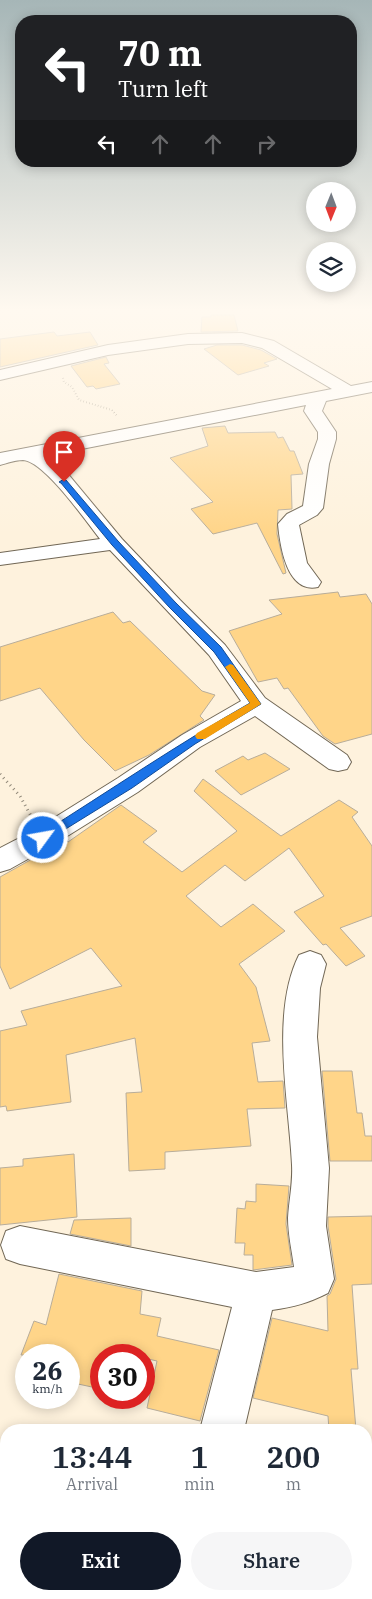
<!DOCTYPE html>
<style>
body{margin:0;font-family:"IBM Plex Serif",serif;background:#f6f6f7;color:#1f2937;height:100vh;display:flex;flex-direction:column;font-size:19px;white-space:nowrap}
*{box-sizing:border-box;margin:0}
p{font-size:16px;color:#747a83}
.icon{flex:none;width:28px;height:28px;fill:none;stroke:currentColor;stroke-width:2;stroke-linecap:round;stroke-linejoin:round}
.map{position:relative;flex:1;overflow:hidden}
.details{position:absolute;left:0px;top:1424px;width:372px;height:176px;display:flex;flex-direction:column;background:#fff;border-radius:20px 20px 0 0;box-shadow:0 2px 12px #0003}
.details>*{flex:none}
.hud{position:absolute;left:15px;top:15px;width:342px;height:152px;border-radius:20px;box-shadow:0 2px 12px #0003;background:#202124;color:#fff;overflow:hidden}
.needle{width:32px;rotate:181deg}
.buttons{position:absolute;left:306px;top:182px;display:grid;gap:10px}
.buttons a{display:grid;place-items:center;width:50px;height:50px;border-radius:50%;background:#fff;box-shadow:0 2px 12px #0003;font-size:25px}
.speed{position:absolute;left:15px;top:1344px;display:flex;gap:10px;font-size:25px;font-weight:700;text-align:center}
.speed>*{display:grid;place-content:center;width:65px;height:65px;border-radius:50%;background:#fff;box-shadow:0 2px 12px #0003;line-height:1}
.speed small{font-size:12px;font-weight:400}
.speed .limit{border:8px solid #d22;background:#fff;color:#111}
.pin{position:absolute;display:grid;place-items:center;width:42px;height:42px;color:#fff;margin:-51px -21px;border-radius:50% 50% 50% 0;rotate:-45deg;box-shadow:0 0 5px #0007}
.pin .icon{rotate:45deg}
.me{position:absolute;width:55px;margin:-28px;rotate:58deg;stroke-linejoin:round;filter:drop-shadow(0 0 4px #0008)}
.turn{display:flex;align-items:center;gap:18px;height:105px;padding:0 20px;font-size:22px}
.turn .icon{width:65px;height:65px;stroke-width:2.5}
.turn b{display:block;font-size:35px;line-height:42px}
.lanes{display:flex;align-items:center;height:48px;padding:0 20px;background:#0003;justify-content:center;gap:25px;direction:ltr}
.lanes .off{opacity:.35}
.eta{display:flex;justify-content:space-evenly;align-items:center;height:85px;text-align:center}
.eta b{font-size:30px;font-weight:600;line-height:35px}
.primary-button{display:flex;gap:10px;margin-top:auto;padding:10px 20px}
.primary-button a{flex:1;height:58px;border-radius:30px;background:#111827;color:#fff;font-size:20px;font-weight:600;line-height:58px;text-align:center}
.primary-button a+a{background:#f6f6f7;color:#1f2937}
.map>svg:first-child{display:block}
</style>
<div class="map">
<svg width="372" height="1599" viewBox="0 0 372 1599">
<rect width="100%" height="100%" fill="#fef2dd"/>
<g fill="#ffd589" stroke="#b8ad9a">
<polygon points="211,315 234,315 238,331 201,332 202,317 211,317"/>
<polygon points="54,332 57,336 90,332 98,345 0,367 0,339"/>
<polygon points="217,345 242,345 261,350 277,359 264,363 269,366 238,375 204,349"/>
<polygon points="106,357 109,363 104,364 120,384 96,389 93,386 87,387 71,366"/>
<polygon points="225,426 228,433 275,432 278,438 283,437 290,451 294,451 303,474 291,475 292,509 278,510 277,534 286,573 283,574 257,523 213,534 191,509 213,502 170,458 208,446 202,428"/>
<polygon points="338,592 340,597 366,594 372,604 372,734 335,744 323,736 288,688 284,689 277,678 258,682 229,631 282,614 269,600"/>
<polygon points="113,612 123,623 130,621 202,691 215,695 200,716 204,720 149,755 115,771 84,740 40,688 0,701 0,647"/>
<polygon points="265,753 290,769 241,795 215,771 243,756 248,760"/>
<polygon points="203,779 281,836 339,800 358,812 352,817 372,846 372,916 340,928 365,956 346,966 326,944 323,945 294,912 324,896 289,848 245,881 225,865 186,896 221,927 253,904 285,931 239,964 256,987 270,1041 252,1043 258,1082 283,1081 285,1108 247,1109 251,1146 165,1152 165,1169 129,1171 126,1093 142,1092 135,1038 66,1055 71,1102 7,1111 6,1106 0,1107 0,1031 27,1025 21,1011 122,986 91,948 10,989 0,966 0,877 66,840 68,842 121,805 157,831 143,842 182,872 237,831 194,791"/>
<polygon points="322,1071 352,1071 357,1113 362,1113 365,1136 372,1136 372,1161 330,1161"/>
<polygon points="74,1154 77,1217 0,1225 0,1168 23,1166 23,1159"/>
<polygon points="256,1184 289,1186 286,1224 292,1265 253,1270 253,1255 244,1255 245,1243 235,1243 237,1208 245,1209 246,1201 256,1202"/>
<polygon points="372,1216 372,1284 352,1285 358,1369 351,1369 356,1430 329,1430 328,1416 253,1398 272,1318 328,1331 327,1296 330,1294 336,1279 328,1226 328,1217"/>
<polygon points="131,1218 131,1246 70,1234 74,1220"/>
<polygon points="59,1274 142,1291 140,1314 161,1318 157,1336 219,1350 200,1421 147,1408 157,1361 144,1358 144,1355 101,1355 101,1389 69,1382 69,1355 21,1355 34,1321 46,1325"/>
</g>
<g fill="none" stroke-linecap="round" stroke-linejoin="round">
<g stroke="#716755" stroke-width="2">
<g id="minor">
<path d="M242,333l32,8 77,45 21,-4v10l-46,9 -4,10 14,21v7l-7,25 -6,44 -6,7 -18,10 8,38 14,19 -3,5c-31,7 -38,-41 -40,-63l9,-10 16,-8 6,-42 9,-25v-7l-14,-21 2,-6 -260,51 17,12 59,71 58,61 45,45 40,53 82,57 4,7 -4,7 -9,2 -9,-2 -74,-53 -55,31 -62,45 -85,53 -43,24 -10,3v-24l33,-17 85,-53 64,-43 59,-34 -32,-46 -99,-105 -110,15v-12l100,-14c-14,-18 -56,-78 -77,-79 -7,0 -16,3 -23,5v-12l332,-64 -70,-41 -20,-5 -54,1 -80,11 -108,25v-10l108,-25 80,-11z"/>
<path d="M310,951l11,4 5,9 -6,24 -3,49 12,131 -3,58 8,53 -6,14c-20,10 -34,14 -56,17l-28,120h-44l32,-123 -212,-43 -14,-5 -5,-14 5,-14 14,-5 236,46 38,-5c-2,-16 -6,-32 -6,-49 1,-18 5,-35 4,-53 -3,-63 -22,-152 7,-210z"/>
<polygon points="163,1594 210,1594 209,1599 161,1599"/>
</g>
</g>
<polyline stroke="#91897a" stroke-width="2" stroke-dasharray="0.5 2.5" stroke-linecap="butt" points="63,378 64,382 72,387 79,400 112,410 117,416"/>
<polyline stroke="#91897a" stroke-width="3" stroke-dasharray="1 4" stroke-linecap="butt" points="0,774 20,796 31,816"/>
<use href="#minor" fill="#fff" fill-rule="evenodd"/>
</g>
<linearGradient id="sky" x2="0" y2="1"><stop stop-color="#a6b6b7"/><stop offset="0.58" stop-color="#fff9f0"/><stop offset="1" stop-color="#fff9f0" stop-opacity="0"/></linearGradient>
<rect width="372" height="534" fill="url(#sky)"/>
<path fill="#1a73e8" stroke="#114b97" d="M64,479l2,1 52,61 58,62 45,44 40,57 -66,40 -63,44 -89,55 -4,-2 -2,-3 2,-3c70,-44 139,-91 211,-132l-36,-51 -45,-45 -57,-62 -51,-62 -2,-1z"/>
<polygon fill="#f59e0b" points="230,664 233,665 261,704 205,739 197,739 195,736 197,733 250,703 225,667"/>
</svg>
<div class="buttons">
<a><svg class="needle" viewBox="-14 -14 28 28"><path d="M0-13l5 13h-10z" fill="#e53935"/><path d="M0 13l5-13h-10z" fill="#747a83"/></svg></a>
<a><svg class="icon" aria-label="layers" viewBox="0 0 24 24"><path d="M12 4l9 5-9 5-9-5zM3 14l9 5 9-5"/></svg></a>
</div>
<div class="speed"><div>26<small>km/h</small></div><div class="limit">30</div></div>
<div class="pin" style="left:64px;top:482px;background:#d93025"><svg class="icon" aria-label="arrive" viewBox="0 0 24 24"><path d="M6 21V4h12l-3 4 3 4H6"/></svg></div>
<svg class="me" style="left:43px;top:838px" viewBox="-20 -20 40 40"><circle r="17" fill="#1a73e8" stroke="#fff" stroke-width="3"/><path d="M0-11L8 9 0 5-8 9z" fill="#fff"/></svg>
<div class="hud">
<div class="turn"><svg class="icon" aria-label="left" viewBox="0 0 24 24"><path d="M17 20v-9H6M10 6l-5 5 5 5"/></svg><div><b>70 m</b>Turn left</div></div>
<div class="lanes"><svg class="icon" aria-label="left" viewBox="0 0 24 24"><path d="M17 20v-9H6M10 6l-5 5 5 5"/></svg><svg class="icon off" aria-label="ahead" viewBox="0 0 24 24"><path d="M12 20V5M6 11l6-6 6 6"/></svg><svg class="icon off" aria-label="ahead" viewBox="0 0 24 24"><path d="M12 20V5M6 11l6-6 6 6"/></svg><svg class="icon off" aria-label="right" viewBox="0 0 24 24"><path d="M7 20v-9h11M14 6l5 5-5 5"/></svg></div>
</div>
<section class="details">
<div class="eta">
<div><b>13:44</b><p>Arrival</p></div>
<div><b>1</b><p>min</p></div>
<div><b>200</b><p>m</p></div>
</div>
<div class="primary-button"><a>Exit</a><a>Share</a></div>
</section>
</div>
